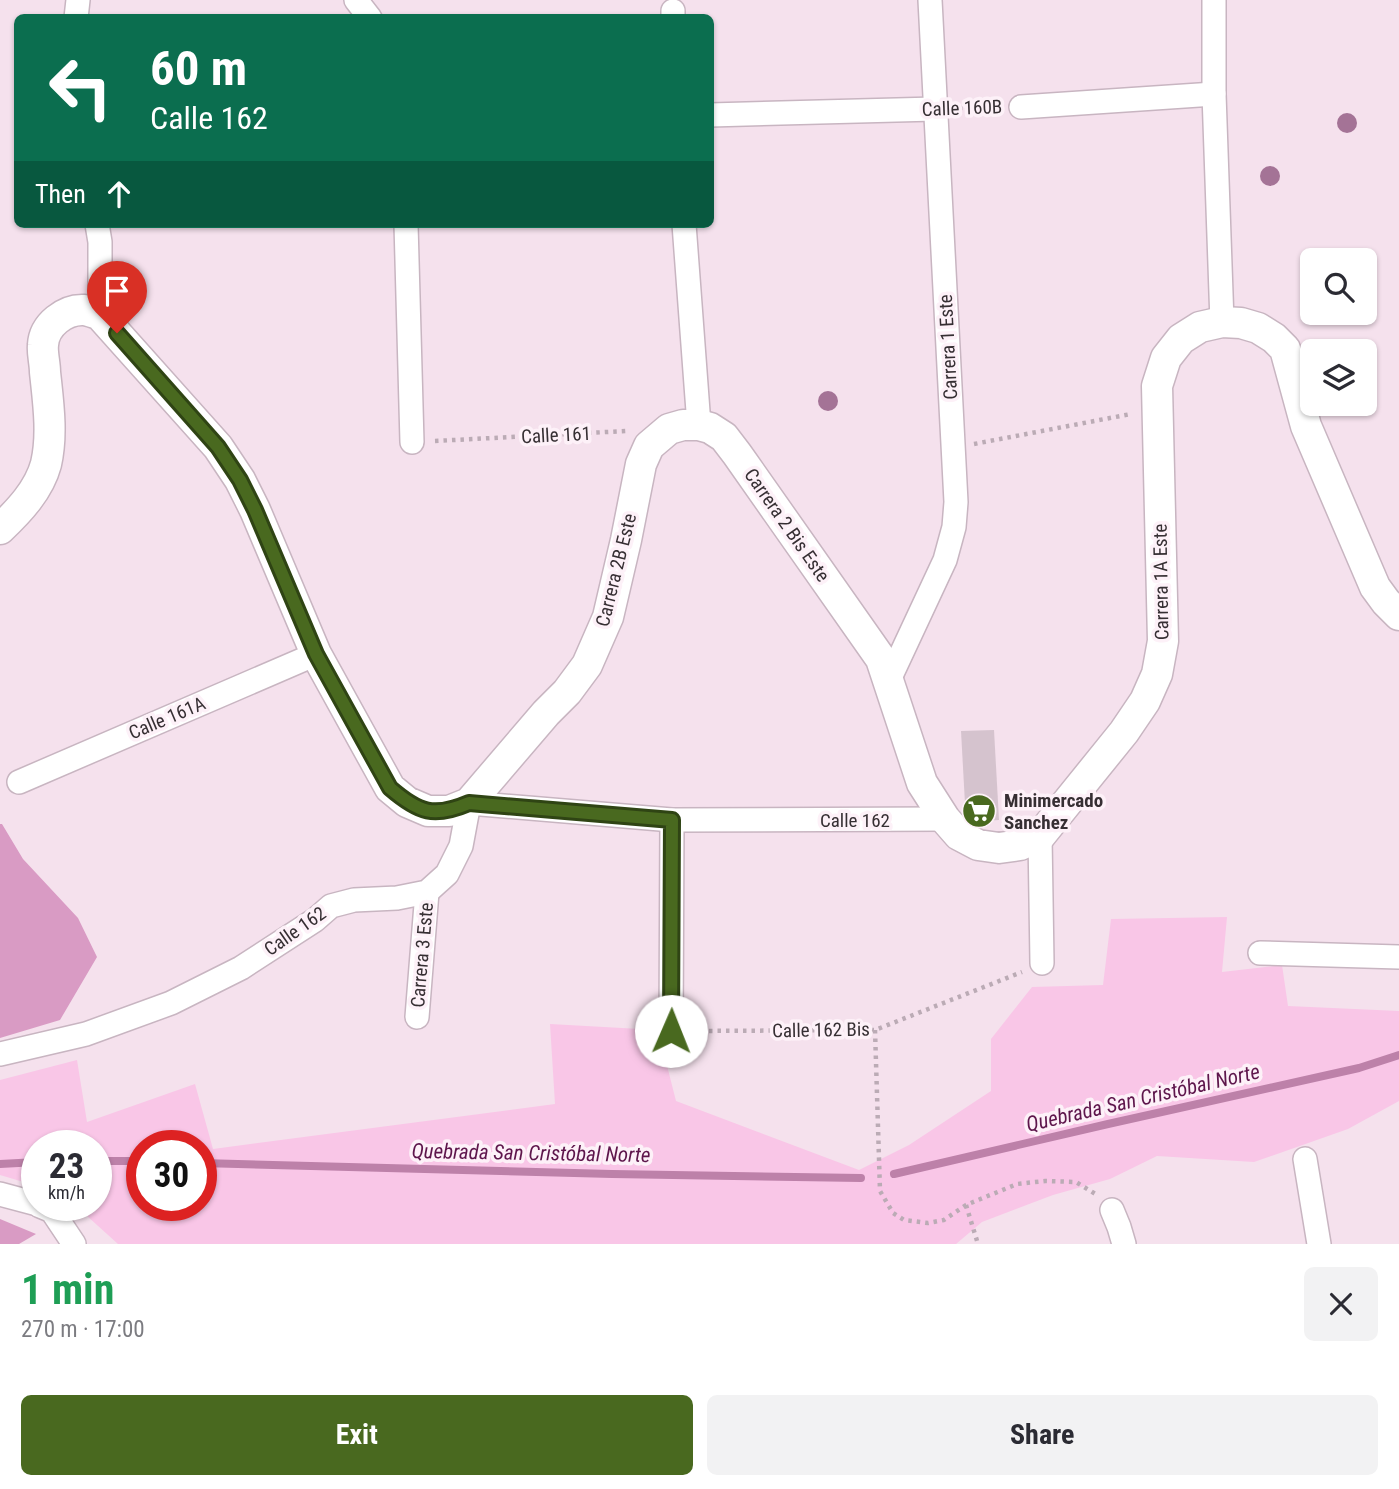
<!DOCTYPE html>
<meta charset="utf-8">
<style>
body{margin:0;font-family:"Roboto Condensed",sans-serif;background:#f2f2f3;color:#2b2b33;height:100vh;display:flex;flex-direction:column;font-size:26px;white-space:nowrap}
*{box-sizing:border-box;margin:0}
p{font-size:23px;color:#7c7c81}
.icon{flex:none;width:38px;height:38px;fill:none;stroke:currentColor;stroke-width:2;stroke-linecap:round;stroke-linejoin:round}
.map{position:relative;height:1244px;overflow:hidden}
.details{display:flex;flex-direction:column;background:#fff;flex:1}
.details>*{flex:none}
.hud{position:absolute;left:14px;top:14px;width:700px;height:214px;border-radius:10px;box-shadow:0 2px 5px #0004;background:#0b6e4f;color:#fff;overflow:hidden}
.fabs{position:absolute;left:1300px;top:248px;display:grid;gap:14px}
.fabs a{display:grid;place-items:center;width:77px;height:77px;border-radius:10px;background:#fff;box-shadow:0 2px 5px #0004;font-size:35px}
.speed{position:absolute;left:21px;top:1130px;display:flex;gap:14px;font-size:35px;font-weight:700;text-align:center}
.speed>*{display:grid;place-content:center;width:91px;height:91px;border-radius:50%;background:#fff;box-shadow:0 2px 5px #0004;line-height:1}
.speed small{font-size:18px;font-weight:400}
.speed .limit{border:10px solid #d22;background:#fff;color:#111}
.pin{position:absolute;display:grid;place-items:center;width:60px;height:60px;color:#fff;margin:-72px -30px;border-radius:50% 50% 50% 0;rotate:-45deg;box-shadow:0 0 7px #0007}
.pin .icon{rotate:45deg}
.me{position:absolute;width:77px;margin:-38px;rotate:1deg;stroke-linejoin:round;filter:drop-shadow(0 0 5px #0008)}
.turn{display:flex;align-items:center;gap:24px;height:147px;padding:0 21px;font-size:32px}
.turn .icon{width:91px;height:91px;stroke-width:2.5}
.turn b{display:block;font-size:49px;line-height:60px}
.then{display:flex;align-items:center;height:66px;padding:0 21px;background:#0003;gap:14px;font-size:26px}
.round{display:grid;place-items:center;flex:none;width:74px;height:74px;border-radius:10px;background:#f2f2f3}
.summary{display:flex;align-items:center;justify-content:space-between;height:119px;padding:0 21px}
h1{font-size:42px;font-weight:700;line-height:52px;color:#1e9e55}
.action{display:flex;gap:14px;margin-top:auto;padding:14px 21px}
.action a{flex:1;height:80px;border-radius:10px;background:#49691f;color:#fff;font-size:28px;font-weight:700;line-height:80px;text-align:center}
.action a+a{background:#f2f2f3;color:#2b2b33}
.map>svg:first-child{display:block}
</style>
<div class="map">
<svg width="1399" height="1244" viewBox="0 0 1399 1244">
<rect width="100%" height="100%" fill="#f5e1ed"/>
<path fill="#f9c6e7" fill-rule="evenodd" d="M1227,917l-5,55 60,-7 6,41 111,5v90l-51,28 -94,33 -97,-6 -47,23 -57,16 -71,27 -26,22h-838l-42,-38h20v-60h-59v40l-37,-11v-95l77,-20 10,62 108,-38 18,65 342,-45 -5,-80 108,6 18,71 183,69 50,-25 82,-54v-52l41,-52 71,-2 8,-66zM142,1146h59v60h-59z"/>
<g fill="#d99bc4">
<polygon points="0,824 2,824 23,859 78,918 97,957 60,1020 0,1038"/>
<polygon points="0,1219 36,1234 19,1244 0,1244"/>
</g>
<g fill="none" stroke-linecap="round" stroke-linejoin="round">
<g stroke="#bd81a9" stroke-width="8">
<polyline points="96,1161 142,1161"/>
<polyline points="201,1163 612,1174 861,1178"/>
<polyline points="0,1164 37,1162"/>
<polyline points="894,1174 1108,1124 1359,1068 1399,1055"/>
</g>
</g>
<polygon fill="#d5c3ce" points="994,730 999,820 966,822 961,731"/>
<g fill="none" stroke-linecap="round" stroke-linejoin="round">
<g stroke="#c8b5c1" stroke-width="26">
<g id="minor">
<polyline points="356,0 370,18"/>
<polyline points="1214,0 1214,94 1222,322"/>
<polyline points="673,11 673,18"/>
<polyline points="76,18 78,0"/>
<polyline points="1021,107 1214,94"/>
<polyline points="710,115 935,109"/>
<polyline points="97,224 100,242 100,315"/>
<polyline points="406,224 412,442"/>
<polyline points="684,224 699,425"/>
<polyline points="889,680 945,560 954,527 956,502 930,0"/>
<polyline points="19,782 316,654"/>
<polyline points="1040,836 1042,963"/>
<polyline points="1260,953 1399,957"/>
<polyline points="417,1017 427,892"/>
<polyline points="671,1032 672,820"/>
<polyline points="0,1054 86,1034 171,1003 241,968 315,920 331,906 354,900 397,898 427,892 447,874 461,846 469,803 672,820 945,819"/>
<polyline points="1305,1159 1319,1244"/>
<polyline points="0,1194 37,1204"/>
<polyline points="40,1206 52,1211 74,1244"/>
<polyline points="1112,1210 1119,1227 1124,1244"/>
</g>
</g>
<g stroke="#c8b5c1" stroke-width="33">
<path id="tertiary" d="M0,529c19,-18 39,-39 46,-65 7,-30 2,-63 -1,-92 0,-9 -3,-19 -2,-27 1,-20 22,-36 41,-35 6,1 11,3 16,5l118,132 22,33 15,30 61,144 74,134 17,14 21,9h21l20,-8 77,-90 21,-21 20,-27 21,-48 18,-77 15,-76 8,-18 20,-17 14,-4h16l11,3 14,9 13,17 144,205 41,124 23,36 14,16 19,10 21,3 21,-3 20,-9 84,-104 21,-31 12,-27 6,-33 -6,-255 9,-28 15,-19 19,-12 22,-5 19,1 17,5 16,10 11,11 21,77 69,161 11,15 13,13"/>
</g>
<g stroke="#bbabb5" stroke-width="4.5" stroke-dasharray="3.5 5" stroke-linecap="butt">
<polyline points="959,108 999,107"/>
<polyline points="435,441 626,431"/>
<polyline points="974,444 1131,414"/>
<polyline points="875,1030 880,1191 893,1213 904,1220 928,1223 944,1220 966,1205 1017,1184 1045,1181 1076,1182 1097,1195"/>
<polyline points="692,1031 875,1030 1022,972"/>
<polyline points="966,1205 978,1244"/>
</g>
<use href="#minor" stroke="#fff" stroke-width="23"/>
<use href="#tertiary" stroke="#fff" stroke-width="30"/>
</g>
<g fill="#a47396">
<circle cx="1347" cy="123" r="10"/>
<circle cx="1270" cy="176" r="10"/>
<circle cx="828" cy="401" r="10"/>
</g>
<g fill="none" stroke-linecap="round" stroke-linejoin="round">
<g stroke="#2f4414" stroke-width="18">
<path id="route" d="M117,333l101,114 22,33 15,30 61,144 74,134c29,25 44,30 79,15l203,17 -1,211"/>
</g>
<use href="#route" stroke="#49691f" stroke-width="12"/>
</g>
<defs>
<g id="supermarket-disc" transform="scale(1.75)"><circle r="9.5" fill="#49691f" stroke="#fdf1f8"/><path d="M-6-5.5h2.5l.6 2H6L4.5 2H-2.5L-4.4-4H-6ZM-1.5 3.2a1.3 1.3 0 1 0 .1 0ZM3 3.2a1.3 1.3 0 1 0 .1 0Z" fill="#fff"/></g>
</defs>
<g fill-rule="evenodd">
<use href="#supermarket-disc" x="979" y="811"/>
</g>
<g text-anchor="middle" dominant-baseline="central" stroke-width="7" stroke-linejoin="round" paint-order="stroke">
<g font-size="19" fill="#362f33" stroke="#fdf1f8">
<text transform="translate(962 108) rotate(-2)">Calle 160B</text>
<text transform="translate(948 347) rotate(-93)">Carrera 1 Este</text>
<text transform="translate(556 435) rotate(-3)">Calle 161</text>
<text transform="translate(787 525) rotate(55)">Carrera 2 Bis Este</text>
<text transform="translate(616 570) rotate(-76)">Carrera 2B Este</text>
<text transform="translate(1161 582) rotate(-91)">Carrera 1A Este</text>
<text transform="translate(167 718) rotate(-23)">Calle 161A</text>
<text x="855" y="820">Calle 162</text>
<text transform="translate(295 931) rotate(-35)">Calle 162</text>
<text transform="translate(422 955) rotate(-85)">Carrera 3 Este</text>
<text transform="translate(821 1030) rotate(-1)">Calle 162 Bis</text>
</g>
<g font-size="19" font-weight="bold" fill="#362f33" stroke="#fdf1f8" text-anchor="start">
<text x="1004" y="800">Minimercado<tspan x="1004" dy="22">Sanchez</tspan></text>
</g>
<g font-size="21" font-style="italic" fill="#5e164c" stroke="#fdf1f8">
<text transform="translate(1143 1098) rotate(-13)">Quebrada San Cristóbal Norte</text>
<text transform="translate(531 1153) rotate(1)">Quebrada San Cristóbal Norte</text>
</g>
</g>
</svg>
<div class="fabs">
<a><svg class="icon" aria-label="search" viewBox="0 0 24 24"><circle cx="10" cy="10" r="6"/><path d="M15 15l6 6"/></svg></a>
<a><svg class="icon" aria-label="layers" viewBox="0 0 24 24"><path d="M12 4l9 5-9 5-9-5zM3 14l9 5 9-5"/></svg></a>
</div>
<div class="speed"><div>23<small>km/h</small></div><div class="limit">30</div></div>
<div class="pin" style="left:117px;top:333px;background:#d93025"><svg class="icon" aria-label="arrive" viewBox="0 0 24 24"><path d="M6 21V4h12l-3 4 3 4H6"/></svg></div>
<svg class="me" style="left:671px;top:1031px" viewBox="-20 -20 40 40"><circle r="19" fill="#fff"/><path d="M0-13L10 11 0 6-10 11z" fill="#49691f"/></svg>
<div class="hud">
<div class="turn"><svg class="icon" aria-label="left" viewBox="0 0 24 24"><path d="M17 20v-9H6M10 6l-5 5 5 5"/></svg><div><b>60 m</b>Calle 162</div></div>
<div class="then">Then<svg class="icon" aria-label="ahead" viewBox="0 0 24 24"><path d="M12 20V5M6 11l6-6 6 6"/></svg></div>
</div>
</div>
<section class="details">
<div class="summary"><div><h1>1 min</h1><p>270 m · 17:00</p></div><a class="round"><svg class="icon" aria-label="close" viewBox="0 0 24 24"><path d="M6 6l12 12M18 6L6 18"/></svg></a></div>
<div class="action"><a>Exit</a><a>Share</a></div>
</section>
